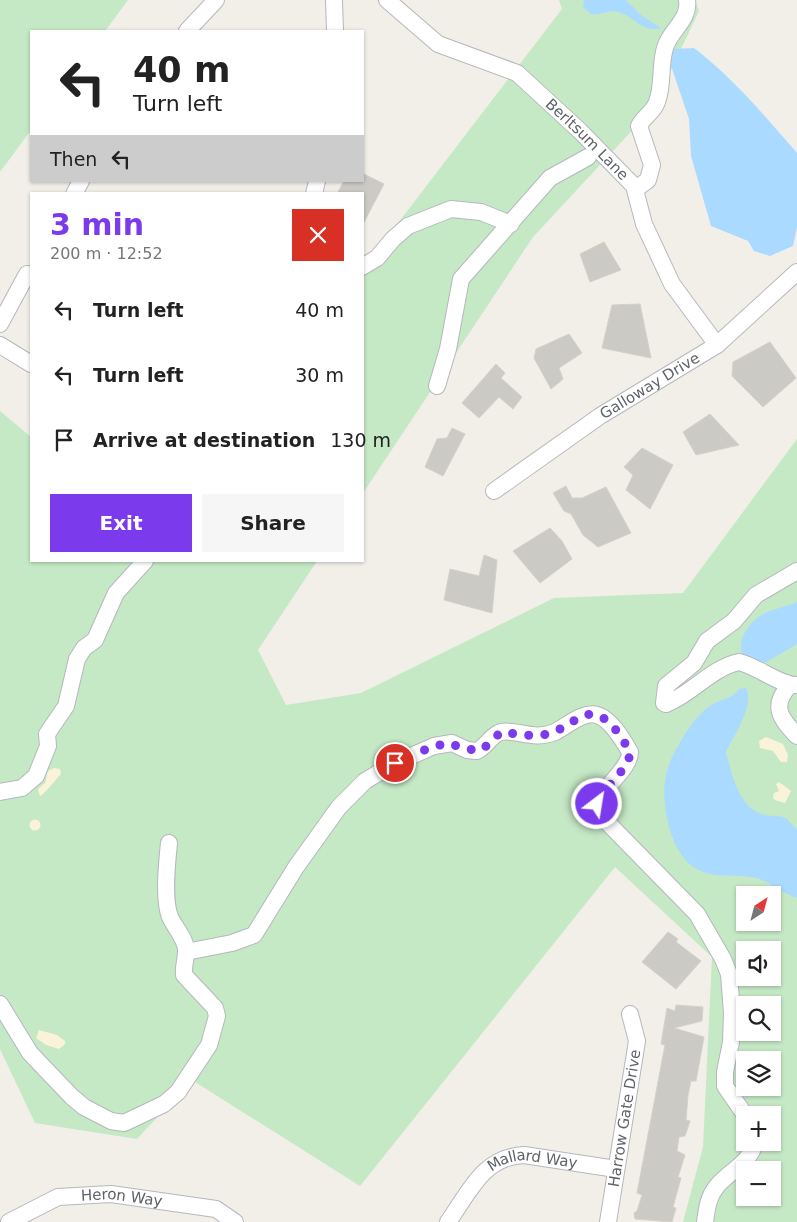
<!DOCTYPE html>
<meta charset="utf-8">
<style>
body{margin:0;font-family:"DejaVu Sans",sans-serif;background:#f6f6f6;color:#222;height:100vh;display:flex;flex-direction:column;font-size:19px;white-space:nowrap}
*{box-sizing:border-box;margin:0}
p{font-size:16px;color:#767676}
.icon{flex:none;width:28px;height:28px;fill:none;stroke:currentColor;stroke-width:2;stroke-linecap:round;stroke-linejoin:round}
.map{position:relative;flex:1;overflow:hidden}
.side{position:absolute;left:30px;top:192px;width:334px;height:370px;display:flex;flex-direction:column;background:#fff;border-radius:0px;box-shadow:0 1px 4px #0004}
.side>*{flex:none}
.hud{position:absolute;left:30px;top:30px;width:334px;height:152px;border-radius:0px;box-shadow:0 1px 4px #0004;background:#fff;color:#222;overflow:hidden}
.needle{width:32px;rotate:36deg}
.fabs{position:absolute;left:736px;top:886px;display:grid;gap:10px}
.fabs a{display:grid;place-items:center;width:45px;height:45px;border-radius:0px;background:#fff;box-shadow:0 1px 4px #0004;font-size:25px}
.pin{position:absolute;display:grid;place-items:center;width:42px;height:42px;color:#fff;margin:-21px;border:2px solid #fff;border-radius:50%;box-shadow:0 1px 5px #0007}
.me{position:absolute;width:55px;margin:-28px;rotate:31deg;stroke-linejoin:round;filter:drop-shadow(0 0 4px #0008)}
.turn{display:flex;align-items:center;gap:18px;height:105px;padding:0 20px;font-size:22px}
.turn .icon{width:65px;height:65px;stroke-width:2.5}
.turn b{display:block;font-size:35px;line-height:42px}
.then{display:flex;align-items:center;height:48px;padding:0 20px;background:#0003;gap:10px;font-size:19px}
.round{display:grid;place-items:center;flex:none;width:52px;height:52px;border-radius:0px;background:#f6f6f6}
.summary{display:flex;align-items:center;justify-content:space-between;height:85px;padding:0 20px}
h1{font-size:30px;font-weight:800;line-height:38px;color:#7c3aed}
.action{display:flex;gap:10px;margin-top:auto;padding:10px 20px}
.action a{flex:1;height:58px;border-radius:0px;background:#7c3aed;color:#fff;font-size:20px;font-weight:800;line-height:58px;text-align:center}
.action a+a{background:#f6f6f6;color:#222}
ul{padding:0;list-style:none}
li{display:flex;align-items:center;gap:15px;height:65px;padding:0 20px}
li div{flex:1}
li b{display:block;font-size:19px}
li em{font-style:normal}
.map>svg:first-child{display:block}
</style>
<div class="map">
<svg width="797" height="1222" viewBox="0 0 797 1222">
<rect width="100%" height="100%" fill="#f1efe8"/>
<g fill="#c5e8c5" fill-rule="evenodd">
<polygon points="0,0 128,0 105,31 31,31 31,130 0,172"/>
<polygon points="559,0 695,0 699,11 653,108 533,237 363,493 362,270 562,9"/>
<path d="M0,411l31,26v124h102l-11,16 18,-16h177l-59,89 28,55 75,-12 193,-95 129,-5 114,-154v783h-114l20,-75 9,-190 -97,-90 -255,319 -168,-106 -55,59 -102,-16 -35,-74zM745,895h27v27h-27zM745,950h27v28h-27zM745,1005h27v27h-27zM745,1060h27v28h-27zM745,1115h27v27h-27zM745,1170h27v28h-27z"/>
</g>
<g fill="#fbf3d9">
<polygon points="766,737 783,744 788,755 787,762 781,762 773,751 760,748 759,741"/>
<path d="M54,768l6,1 1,5c-5,5 -17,21 -21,22l-2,-7 7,-6 3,-12z"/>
<polygon points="779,782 791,791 785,803 775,800 773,798 774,793 779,791 776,784"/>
<circle cx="35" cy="825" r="5.5"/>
<polygon points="39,1030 57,1035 65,1041 65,1044 59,1049 46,1045 36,1038"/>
</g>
<g fill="#aadaff">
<path d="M584,0h42l16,16 19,12c-19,5 -27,-12 -43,-16 -10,-3 -18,4 -27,2l-8,-7z"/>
<path d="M694,48c39,30 71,68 103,105v74l-4,19 -23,10 -16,-5 -6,-10 -37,-15 -20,-70 -2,-37 -21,-62 5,-8z"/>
<path d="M797,602v42l-32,19 -23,-9c-2,-9 -1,-16 4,-23 13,-22 30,-20 51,-29z"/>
<path d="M746,688c9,17 -13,49 -20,64 6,23 12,54 36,62 8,3 16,1 24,4l11,12v68c-14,-4 -26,-16 -41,-20 -20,-5 -40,2 -59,-9 -27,-14 -37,-67 -31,-93 3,-17 14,-34 23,-48 7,-9 14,-18 24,-24 10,-6 20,-5 26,-15z"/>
</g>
<g fill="#cccac5" stroke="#d6d1c6">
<polygon points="362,173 384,184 362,226 362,194 337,194 344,181 362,181"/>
<polygon points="604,242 621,270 590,282 580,254"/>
<polygon points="640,304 651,358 602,348 612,305"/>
<polygon points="569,334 582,353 559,368 563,379 551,389 534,358 536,349"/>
<polygon points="770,342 796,378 763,407 732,376 733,362"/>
<polygon points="496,364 505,373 501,378 522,397 513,409 499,397 479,418 462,403"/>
<polygon points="710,414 739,445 696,455 683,432"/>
<polygon points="452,428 465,434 443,476 425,467 437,439 447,438"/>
<polygon points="642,448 673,465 650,509 626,490 633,475 624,467"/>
<polygon points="566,486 572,498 582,498 606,487 631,533 598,547 583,535 571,514 564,511 553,493"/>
<polygon points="550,528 562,541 572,559 540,583 513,551"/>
<polygon points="484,555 497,560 492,613 444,600 450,569 479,576"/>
<polygon points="668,932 678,939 676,942 701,961 676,989 642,962"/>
<polygon points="676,1005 703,1007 702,1021 674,1028 704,1037 696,1081 691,1081 688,1095 686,1120 690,1121 685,1136 679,1137 677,1151 685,1155 678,1177 681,1178 673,1207 676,1208 672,1222 635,1219 634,1213 637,1211 642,1195 637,1193 665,1045 661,1044 667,1008 675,1011"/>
</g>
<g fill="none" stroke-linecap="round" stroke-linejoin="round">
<g stroke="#b5b8bc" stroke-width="18">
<g id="minor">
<polyline points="334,0 335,31"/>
<path id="s1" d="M387,0l51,44 79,29 63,58 54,55 10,38 28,60 45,61"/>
<polyline points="187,31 216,0"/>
<path d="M640,186l8,-6 4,-15 -13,-39c4,-9 14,-13 18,-24 7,-18 2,-39 9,-57 6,-16 24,-26 21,-45"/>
<polyline points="74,194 81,181"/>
<polyline points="314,194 317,181"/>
<polyline points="362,267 377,258 393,239 408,226 451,209 481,212 511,224"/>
<polyline points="0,324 27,274"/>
<polyline points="0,345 31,364"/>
<polyline points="437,386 448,349 461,279 550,178 588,157"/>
<path id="s2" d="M494,491l106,-75 117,-71 80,-73"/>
<path d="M797,571l-41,24 -22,26 -27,20 -13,22 -28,23 -2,17 2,1c26,-10 45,-36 73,-42 18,4 42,24 58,23"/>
<path d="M790,685c-20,21 -9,34 7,51"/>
<polyline points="0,792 22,788 36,776 48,746 47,734 66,706 77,659 84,648 95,640 116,593 145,561"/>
<path d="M186,952l46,-9 22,-8 42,-68 43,-60 26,-26 30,-18 39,-17 18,-3 15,7 10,1c9,-4 15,-17 24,-19 17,-3 32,9 54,0 12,-6 28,-21 42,-17 14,4 26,25 33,37 0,17 -27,34 -33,53l8,15 92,94 26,45 6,15 3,39 -1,29 -6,30v14l20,29"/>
<path d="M0,1004l30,49 42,44 12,10 27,14 13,2 40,-19 14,-12 31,-47 8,-29 -2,-8 -31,-33c-1,-8 2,-15 2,-23 1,-12 -11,-24 -16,-35 -7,-18 -3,-54 -1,-74"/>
<path id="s3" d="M9,1222l49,-25 53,-3 105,15 19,13"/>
<path id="s4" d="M448,1222c22,-31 35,-65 76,-67l92,14"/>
<path id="s5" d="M608,1222l29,-181 -7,-27"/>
<path d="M705,1222c2,-14 3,-25 12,-36 13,-16 33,-22 38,-44"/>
</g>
</g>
<use href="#minor" stroke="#fff" stroke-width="16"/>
</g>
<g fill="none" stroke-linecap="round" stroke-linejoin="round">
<path stroke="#7c3aed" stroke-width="9" stroke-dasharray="0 16.2" d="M395,763l17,-9 34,-11 31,8 7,-3 17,-16c17,2 34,6 50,1 12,-4 23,-14 35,-18 20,-6 36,23 44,37 0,17 -27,35 -33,52"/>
</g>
<g text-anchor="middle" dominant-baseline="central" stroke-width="4" stroke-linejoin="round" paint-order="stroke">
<g font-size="15" fill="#5f6368" stroke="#fff">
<text stroke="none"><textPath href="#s1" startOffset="248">Berltsum Lane</textPath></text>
<text stroke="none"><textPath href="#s2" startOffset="188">Galloway Drive</textPath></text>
<text stroke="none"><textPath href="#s5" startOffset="105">Harrow Gate Drive</textPath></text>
<text stroke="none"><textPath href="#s4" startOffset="114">Mallard Way</textPath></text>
<text stroke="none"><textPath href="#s3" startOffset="119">Heron Way</textPath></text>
</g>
</g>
</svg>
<div class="fabs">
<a><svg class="needle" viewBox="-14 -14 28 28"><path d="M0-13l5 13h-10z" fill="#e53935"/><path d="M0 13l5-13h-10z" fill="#767676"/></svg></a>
<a><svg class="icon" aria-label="sound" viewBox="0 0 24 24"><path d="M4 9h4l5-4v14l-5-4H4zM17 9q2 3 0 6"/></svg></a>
<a><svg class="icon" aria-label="search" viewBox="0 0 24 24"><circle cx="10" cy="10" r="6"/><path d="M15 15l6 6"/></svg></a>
<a><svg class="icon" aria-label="layers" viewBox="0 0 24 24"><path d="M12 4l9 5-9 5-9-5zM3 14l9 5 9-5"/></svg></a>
<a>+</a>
<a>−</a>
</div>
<div class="pin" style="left:395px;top:763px;background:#d93025"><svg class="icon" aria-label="arrive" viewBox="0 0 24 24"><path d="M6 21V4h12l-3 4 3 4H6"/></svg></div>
<svg class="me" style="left:597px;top:804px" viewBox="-20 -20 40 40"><circle r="17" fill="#7c3aed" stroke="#fff" stroke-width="3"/><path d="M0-11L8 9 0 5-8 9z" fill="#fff"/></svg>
<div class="hud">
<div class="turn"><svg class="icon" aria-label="left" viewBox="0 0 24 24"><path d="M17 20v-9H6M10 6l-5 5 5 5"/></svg><div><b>40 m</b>Turn left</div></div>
<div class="then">Then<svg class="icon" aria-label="left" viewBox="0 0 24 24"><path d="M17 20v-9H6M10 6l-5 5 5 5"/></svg></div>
</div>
<section class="side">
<div class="summary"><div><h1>3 min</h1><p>200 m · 12:52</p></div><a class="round" style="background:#d93025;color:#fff"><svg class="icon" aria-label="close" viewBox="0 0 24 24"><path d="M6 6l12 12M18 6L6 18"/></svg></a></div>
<ul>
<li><svg class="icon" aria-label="left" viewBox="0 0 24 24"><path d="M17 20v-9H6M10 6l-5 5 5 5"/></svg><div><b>Turn left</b></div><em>40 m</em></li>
<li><svg class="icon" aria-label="left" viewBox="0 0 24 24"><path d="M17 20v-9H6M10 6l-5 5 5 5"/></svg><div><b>Turn left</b></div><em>30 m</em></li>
<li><svg class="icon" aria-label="arrive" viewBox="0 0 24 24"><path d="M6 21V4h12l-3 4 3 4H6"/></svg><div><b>Arrive at destination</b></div><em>130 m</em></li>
</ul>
<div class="action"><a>Exit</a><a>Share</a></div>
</section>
</div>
